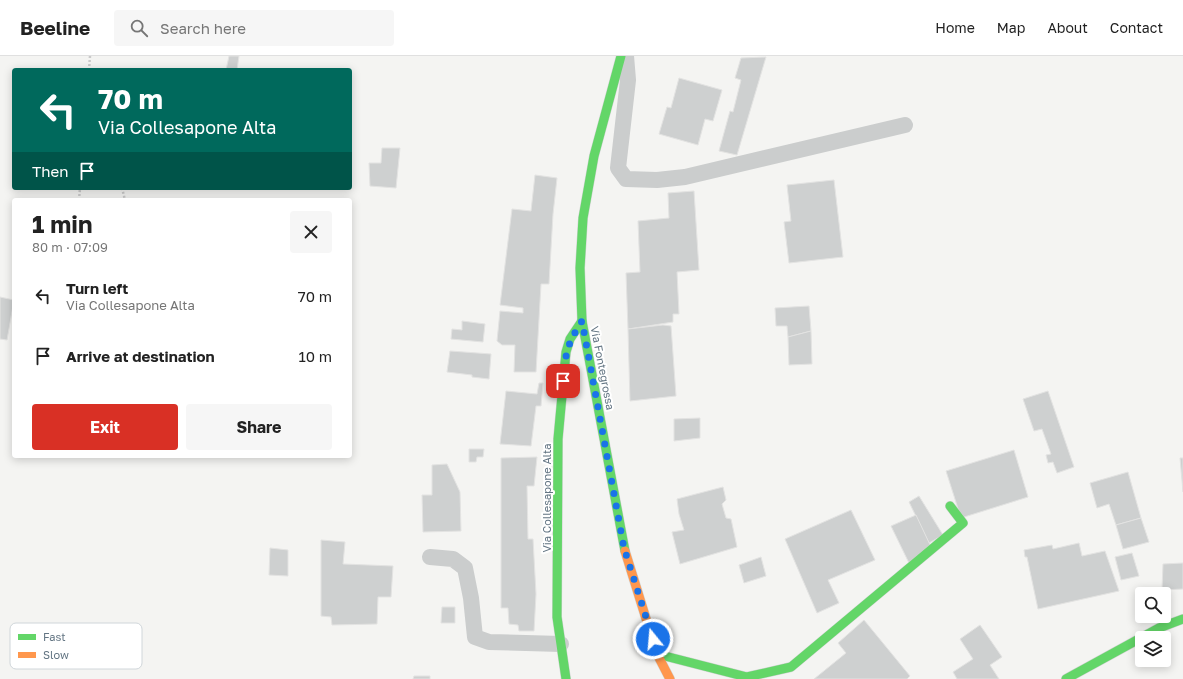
<!DOCTYPE html>
<meta charset="utf-8">
<style>
body{margin:0;font-family:"Golos Text",sans-serif;background:#f6f6f6;color:#222;height:100vh;display:flex;flex-direction:column;font-size:15px;white-space:nowrap}
*{box-sizing:border-box;margin:0}
p{font-size:13px;color:#767676}
.icon{flex:none;width:22px;height:22px;fill:none;stroke:currentColor;stroke-width:2;stroke-linecap:round;stroke-linejoin:round}
.map{position:relative;flex:1;overflow:hidden}
.panel{position:absolute;left:12px;top:142px;width:340px;height:260px;display:flex;flex-direction:column;background:#fff;border-radius:4px;box-shadow:0 2px 10px #0003}
.panel>*{flex:none}
.top-card{position:absolute;left:12px;top:12px;width:340px;height:122px;border-radius:4px;box-shadow:0 2px 10px #0003;background:#00695c;color:#fff;overflow:hidden}
.buttons{position:absolute;left:1135px;top:531px;display:grid;gap:8px}
.buttons a{display:grid;place-items:center;width:36px;height:36px;border-radius:4px;background:#fff;box-shadow:0 2px 10px #0003;font-size:20px}
.pin{position:absolute;display:grid;place-items:center;width:34px;height:34px;color:#fff;margin:-17px;border-radius:8px;box-shadow:0 2px 6px #0006}
.me{position:absolute;width:44px;margin:-22px;rotate:343deg;stroke-linejoin:round;filter:drop-shadow(0 0 3px #0008)}
.turn{display:flex;align-items:center;gap:14px;height:84px;padding:0 20px;font-size:18px}
.turn .icon{width:52px;height:52px;stroke-width:2.5}
.turn b{display:block;font-size:28px;line-height:34px}
.then{display:flex;align-items:center;height:38px;padding:0 20px;background:#0003;gap:8px;font-size:15px}
.round{display:grid;place-items:center;flex:none;width:42px;height:42px;border-radius:4px;background:#f6f6f6}
.head{display:flex;align-items:center;justify-content:space-between;height:68px;padding:0 20px}
h1{font-size:24px;font-weight:700;line-height:30px}
.primary-button{display:flex;gap:8px;margin-top:auto;padding:8px 20px}
.primary-button a{flex:1;height:46px;border-radius:4px;background:#d93025;color:#fff;font-size:16px;font-weight:700;line-height:46px;text-align:center}
.primary-button a+a{background:#f6f6f6;color:#222}
ul{padding:0;list-style:none}
li{display:flex;align-items:center;gap:12px;height:60px;padding:0 20px}
li div{flex:1}
li b{display:block;font-size:15px}
li em{font-style:normal}
header{display:flex;align-items:center;gap:24px;box-sizing:border-box;height:56px;padding:0 20px;background:#fff;border-bottom:1px solid #e0e0e0}
header strong{font-size:19px}
nav{display:flex;gap:22px;margin-inline-start:auto;font-size:14px}
.search{width:280px;height:36px;background:#f6f6f6;display:flex;align-items:center;gap:10px;box-sizing:border-box;padding:0 14px;border-radius:4px;color:#767676;font-size:15px}
.map>svg:first-child{display:block}
</style>
<header>
<strong>Beeline</strong>
<div class="search"><svg class="icon" aria-label="search" viewBox="0 0 24 24"><circle cx="10" cy="10" r="6"/><path d="M15 15l6 6"/></svg>Search here</div>
<nav><a>Home</a><a>Map</a><a>About</a><a>Contact</a></nav>
</header>
<div class="map">
<svg width="1183" height="623" viewBox="0 0 1183 623">
<rect width="100%" height="100%" fill="#f4f4f2"/>
<g fill="#ced0d0" stroke="#e3e3e2">
<polygon points="229,0 239,0 237,14 226,14"/>
<polygon points="766,1 737,99 719,95 730,55 733,56 741,24 735,22 741,2"/>
<polygon points="679,22 722,34 713,65 705,63 698,89 659,78 667,51 671,52"/>
<polygon points="382,92 400,92 396,132 370,130 369,107 381,107"/>
<polygon points="535,119 557,122 553,158 549,228 541,228 536,316 514,316 515,289 502,289 497,285 500,255 523,257 523,252 500,249 512,153 531,155"/>
<polygon points="834,124 843,201 789,207 784,166 791,165 787,129"/>
<polygon points="694,135 699,214 677,216 679,258 673,258 673,266 628,273 626,217 640,216 638,165 669,162 668,137"/>
<polygon points="0,241 14,244 7,284 0,283"/>
<polygon points="809,250 811,275 788,281 787,270 776,270 775,252"/>
<polygon points="462,265 485,268 483,286 451,283 452,273 462,274"/>
<polygon points="663,269 671,270 676,340 630,345 628,273"/>
<polygon points="811,275 812,308 789,309 788,281"/>
<polygon points="450,295 491,298 489,323 472,321 472,319 447,316"/>
<polygon points="539,327 543,327 541,350 536,350 531,390 500,388 506,335 537,338"/>
<polygon points="1048,335 1074,411 1057,417 1053,406 1048,407 1046,399 1051,398 1042,373 1034,375 1023,343"/>
<polygon points="700,362 700,382 674,385 674,363"/>
<polygon points="469,393 484,393 483,401 477,401 476,406 469,406"/>
<polygon points="1014,394 1028,441 961,462 946,415"/>
<polygon points="537,401 534,430 527,430 528,483 533,483 536,538 534,575 519,575 518,569 509,568 508,552 501,552 501,402"/>
<polygon points="1180,402 1183,402 1183,436"/>
<polygon points="447,408 460,436 461,475 423,476 422,439 432,439 432,409"/>
<polygon points="1128,416 1141,462 1116,469 1109,448 1097,452 1090,427"/>
<polygon points="723,431 726,444 722,448 726,462 731,463 737,491 680,508 672,476 684,474 679,458 677,443"/>
<polygon points="919,440 943,479 929,487 909,446"/>
<polygon points="851,454 875,504 828,524 839,547 817,557 785,483"/>
<polygon points="916,459 932,493 909,507 891,470"/>
<polygon points="1141,462 1149,486 1123,493 1116,469"/>
<polygon points="321,484 345,486 343,508 393,510 391,541 378,541 377,568 332,569 331,561 321,560"/>
<polygon points="1079,487 1082,500 1105,495 1119,535 1038,553 1027,501 1025,501 1024,494 1052,489 1053,493"/>
<polygon points="270,492 288,494 288,520 269,519"/>
<polygon points="1132,497 1139,520 1121,524 1115,501"/>
<polygon points="761,501 766,520 744,527 739,509"/>
<polygon points="1183,507 1183,533 1162,534 1163,508"/>
<polygon points="442,551 455,551 455,567 441,567"/>
<polygon points="864,564 910,620 907,623 814,623 846,597 838,587"/>
<polygon points="980,569 1002,601 990,609 999,623 957,623 953,616 973,603 960,583"/>
<polygon points="414,620 430,620 430,623 413,623"/>
</g>
<g fill="none" stroke-linecap="round" stroke-linejoin="round">
<g stroke="#d0d2d2" stroke-width="10">
<g id="fast">
<polyline points="621,0 594,100 583,162 580,212 582,265 625,495"/>
<polyline points="657,598 747,621 791,611 963,467 950,450"/>
<polyline points="566,623 557,561 558,383 566,296 570,283 582,265"/>
<polyline points="1066,623 1159,572 1183,563"/>
</g>
</g>
<g stroke="#d0d2d2" stroke-width="10">
<polyline id="slow" points="625,495 657,598 670,623"/>
</g>
<g stroke="#cacaca" stroke-width="2.5" stroke-dasharray="2 2" stroke-linecap="butt">
<polyline points="89,14 90,0"/>
<polyline points="122,132 125,144"/>
<polyline points="79,144 80,132"/>
</g>
<g stroke="#cbcdcd" stroke-width="16">
<polyline points="626,0 628,24 618,112 626,123 657,124 685,121 905,69"/>
<polyline points="430,501 453,503 465,512 471,542 475,581 489,586 561,588"/>
</g>
<use href="#fast" stroke="#63d668" stroke-width="9"/>
<use href="#slow" stroke="#ff974d" stroke-width="9"/>
</g>
<g fill="none" stroke-linecap="round" stroke-linejoin="round">
<path stroke="#1a73e8" stroke-width="7" stroke-dasharray="0 12.6" d="M563,325c3,-29 3,-35 19,-60l42,227 29,91"/>
</g>
<g text-anchor="middle" dominant-baseline="central" stroke-width="4" stroke-linejoin="round" paint-order="stroke">
<g font-size="11" fill="#637583" stroke="#fff">
<text transform="translate(603 312) rotate(79)">Via Fontegrossa</text>
<text transform="translate(546 442) rotate(-90)">Via Collesapone Alta</text>
</g>
</g>
<rect x="10" y="567" width="132" height="46" rx="6" fill="#fff" stroke="#d0d6da" stroke-width="1"/>
<rect x="18" y="578" width="18" height="6" fill="#63d668"/>
<rect x="18" y="596" width="18" height="6" fill="#ff974d"/>
<g font-size="11" fill="#637583">
<text x="43" y="585">Fast</text>
<text x="43" y="603">Slow</text>
</g>
</svg>
<div class="buttons">
<a><svg class="icon" aria-label="search" viewBox="0 0 24 24"><circle cx="10" cy="10" r="6"/><path d="M15 15l6 6"/></svg></a>
<a><svg class="icon" aria-label="layers" viewBox="0 0 24 24"><path d="M12 4l9 5-9 5-9-5zM3 14l9 5 9-5"/></svg></a>
</div>
<div class="pin" style="left:563px;top:325px;background:#d93025"><svg class="icon" aria-label="arrive" viewBox="0 0 24 24"><path d="M6 21V4h12l-3 4 3 4H6"/></svg></div>
<svg class="me" style="left:653px;top:583px" viewBox="-20 -20 40 40"><circle r="17" fill="#1a73e8" stroke="#fff" stroke-width="3"/><path d="M0-11L8 9 0 5-8 9z" fill="#fff"/></svg>
<div class="top-card">
<div class="turn"><svg class="icon" aria-label="left" viewBox="0 0 24 24"><path d="M17 20v-9H6M10 6l-5 5 5 5"/></svg><div><b>70 m</b>Via Collesapone Alta</div></div>
<div class="then">Then<svg class="icon" aria-label="arrive" viewBox="0 0 24 24"><path d="M6 21V4h12l-3 4 3 4H6"/></svg></div>
</div>
<section class="panel">
<div class="head"><div><h1>1 min</h1><p>80 m · 07:09</p></div><a class="round"><svg class="icon" aria-label="close" viewBox="0 0 24 24"><path d="M6 6l12 12M18 6L6 18"/></svg></a></div>
<ul>
<li><svg class="icon" aria-label="left" viewBox="0 0 24 24"><path d="M17 20v-9H6M10 6l-5 5 5 5"/></svg><div><b>Turn left</b><p>Via Collesapone Alta</p></div><em>70 m</em></li>
<li><svg class="icon" aria-label="arrive" viewBox="0 0 24 24"><path d="M6 21V4h12l-3 4 3 4H6"/></svg><div><b>Arrive at destination</b></div><em>10 m</em></li>
</ul>
<div class="primary-button"><a>Exit</a><a>Share</a></div>
</section>
</div>
